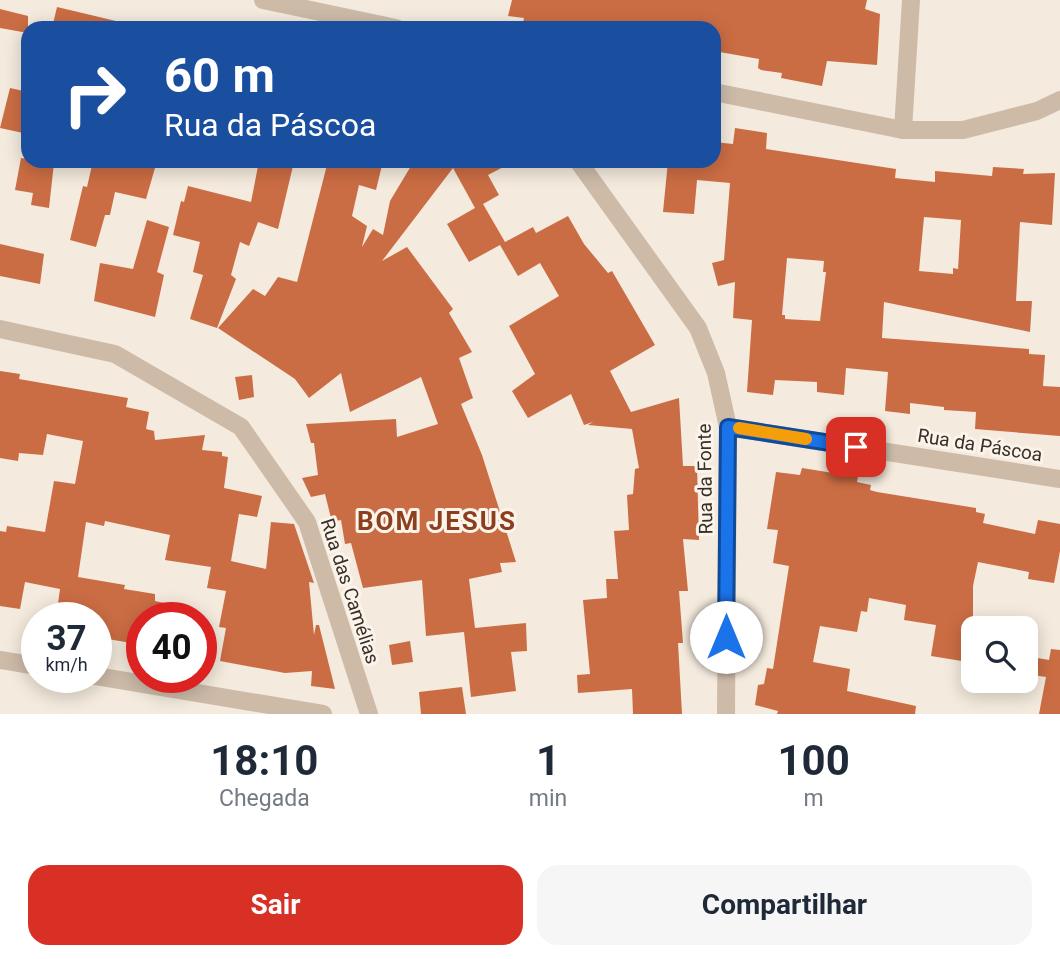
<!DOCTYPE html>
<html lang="pt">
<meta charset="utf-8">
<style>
body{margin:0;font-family:Roboto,sans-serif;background:#f6f6f7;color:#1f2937;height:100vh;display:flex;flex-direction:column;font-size:26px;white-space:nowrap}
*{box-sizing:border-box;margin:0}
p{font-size:23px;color:#747a83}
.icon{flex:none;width:38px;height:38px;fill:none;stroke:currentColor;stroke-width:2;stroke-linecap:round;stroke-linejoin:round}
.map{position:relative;height:714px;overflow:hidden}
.panel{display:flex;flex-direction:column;background:#fff;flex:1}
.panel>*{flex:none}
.banner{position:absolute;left:21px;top:21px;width:700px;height:147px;border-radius:21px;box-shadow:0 4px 18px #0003;background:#1a4fa0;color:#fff;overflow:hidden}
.fabs{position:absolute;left:961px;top:616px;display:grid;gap:14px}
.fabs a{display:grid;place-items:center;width:77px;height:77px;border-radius:14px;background:#fff;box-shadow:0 4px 18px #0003;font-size:35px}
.speed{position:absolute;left:21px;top:602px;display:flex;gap:14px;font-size:35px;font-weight:700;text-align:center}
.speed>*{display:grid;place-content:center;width:91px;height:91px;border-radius:50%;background:#fff;box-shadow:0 4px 18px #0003;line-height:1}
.speed small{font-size:18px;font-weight:400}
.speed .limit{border:10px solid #d22;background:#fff;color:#111}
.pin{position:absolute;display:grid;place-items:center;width:60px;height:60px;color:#fff;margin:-30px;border-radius:14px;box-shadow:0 4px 10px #0006}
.me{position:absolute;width:77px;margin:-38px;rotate:0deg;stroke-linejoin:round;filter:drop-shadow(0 0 5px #0008)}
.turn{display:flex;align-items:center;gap:24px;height:147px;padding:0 28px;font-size:32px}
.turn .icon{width:91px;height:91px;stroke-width:2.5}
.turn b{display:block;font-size:49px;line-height:60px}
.eta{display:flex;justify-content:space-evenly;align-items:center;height:119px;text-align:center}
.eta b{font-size:42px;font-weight:700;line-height:49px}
.action{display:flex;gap:14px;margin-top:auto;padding:14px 28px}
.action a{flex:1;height:80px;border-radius:21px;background:#d93025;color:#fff;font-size:28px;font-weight:700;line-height:80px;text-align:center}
.action a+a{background:#f6f6f7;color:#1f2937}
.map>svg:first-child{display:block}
</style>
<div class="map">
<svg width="1060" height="714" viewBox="0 0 1060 714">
<rect width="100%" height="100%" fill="#f4eadd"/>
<g fill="#cb6d44" fill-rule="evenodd">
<polygon points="512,0 867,0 865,9 880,14 877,65 827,61 822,86 781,78 782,73 761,70 758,68 759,59 714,51 714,28 522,28 524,18 508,16"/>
<polygon points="57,7 116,21 116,28 52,28"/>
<polygon points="0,9 28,16 28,33 0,28"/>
<polygon points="10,88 28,92 28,134 0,128"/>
<path d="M735,128l32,5 -1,16 130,20 -1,9 40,4v-11l57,5 1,-9 31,2 -1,5 32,-1 -3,52 -32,-3 -4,79h16l-2,31 -146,-30 -2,36 147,11v5l16,1 -2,31 17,1v49l-85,-7 1,-17 -32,-2v-3l-34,-4v11l-25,-3 3,-39 -42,-4 -2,27 -27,-3v-10l-42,-2 -2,15 -26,-3 5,-72 -19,-2 2,-36 -17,4 -6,-23 12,-3 6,-77 -33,-3 -3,34 -31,-2 5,-51h46v-19l19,2zM924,217l37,3 -3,49 -5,-1v6l-34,-3zM787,258l37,3 -1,11h3l-6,49 -35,-2v-4h-3z"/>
<polygon points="21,158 54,163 49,208 31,205 33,193 15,190"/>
<polygon points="93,161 157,161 146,199 115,192 110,215 105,215 96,247 70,240 83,186 87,187"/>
<polygon points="259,161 293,166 278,229 258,222 249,246 240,242 231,275 236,279 217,328 190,319 203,275 193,272 200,242 173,235 181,201 184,202 188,186 251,202"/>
<polygon points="328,161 383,161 376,190 359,185 352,216 367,226 362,247 373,229 383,235 390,201 414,161 515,161 488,175 499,195 483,204 505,242 533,227 536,233 568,216 584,244 608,273 612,271 655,345 610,371 631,412 679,398 683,466 697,466 699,540 683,539 688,591 679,591 683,643 678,643 682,714 633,714 632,689 578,693 577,675 590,674 583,600 607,598 606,579 618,579 614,531 629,530 627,495 633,494 635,469 639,468 632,429 588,425 593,422 584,425 571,394 528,418 512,391 535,374 509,326 559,296 540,263 518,276 500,245 469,262 447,224 475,208 453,168 382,261 407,247 453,309 449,313 472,352 459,358 473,398 461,404 482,455 516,562 500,563 502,572 469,579 475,628 526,623 527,651 511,652 516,691 471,697 464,632 426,636 422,580 363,588 351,543 345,544 341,520 332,522 325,494 311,497 302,478 318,475 314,443 311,443 306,424 396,419 397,437 438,424 421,377 350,412 341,373 309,398 295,379 218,328 253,289 265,296 278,277 297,282"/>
<polygon points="147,220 169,227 157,272 164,275 155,317 94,301 100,263 133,269"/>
<polygon points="0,244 44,254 40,284 0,276"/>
<polygon points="0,371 20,374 19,379 128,398 126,407 149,412 146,429 154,431 155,440 205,435 202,450 222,452 222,456 228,457 224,488 262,496 257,517 239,514 231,561 266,569 271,522 294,524 314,583 309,582 314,635 316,625 319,625 335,689 311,686 312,671 285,673 220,661 226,628 219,627 226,591 207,588 211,567 165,560 170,535 105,521 104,526 86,522 78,577 125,585 124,589 155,594 155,601 196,610 195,618 142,618 142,642 137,644 102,638 103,635 96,634 96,618 56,618 60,589 25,582 20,609 0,606 0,531 6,532 7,526 45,532 54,481 75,484 83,441 47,434 43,455 19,453 18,461 0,458"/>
<polygon points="252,375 254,397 239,400 235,377"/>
<polygon points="802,468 858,477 857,482 871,485 870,490 877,492 976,508 976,512 985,514 983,523 1035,534 1038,520 1060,524 1060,551 1054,583 1028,579 1029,572 978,562 973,586 973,648 968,662 931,656 936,625 904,620 906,605 869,598 867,612 861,611 857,632 820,626 813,662 850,669 847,691 916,706 915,714 777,714 778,711 755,705 758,685 764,684 767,668 773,669 789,566 773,563 778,530 767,529 776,472 800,475"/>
<polygon points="410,641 413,662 392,665 389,645"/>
<polygon points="1051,649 1060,650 1060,714 1039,714 1046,677 1026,674 1026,656 1049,660"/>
<polygon points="462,687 466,714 421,714 419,692"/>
</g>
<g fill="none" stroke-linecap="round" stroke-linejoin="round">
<g stroke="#cdbba8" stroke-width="18">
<polyline points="714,92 903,130 963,130 1037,111 1060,100"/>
<polyline points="903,130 911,0"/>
<polyline points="0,329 115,354 241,427 307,522 369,714"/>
<polyline points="0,660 37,666"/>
<polyline points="96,676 323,714"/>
</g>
<g stroke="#cdbba8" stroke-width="18">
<polyline points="263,0 396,28"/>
<polyline points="578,161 698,328 716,373 728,427 726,714"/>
<polyline points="728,427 1060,479"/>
</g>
</g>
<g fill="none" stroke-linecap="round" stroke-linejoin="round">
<g stroke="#114b97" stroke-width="18">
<polyline id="route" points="726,637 728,427 856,447"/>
</g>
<use href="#route" stroke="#1a73e8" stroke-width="12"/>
<polyline stroke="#f59e0b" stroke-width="12" points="739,428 806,439"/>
</g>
<g text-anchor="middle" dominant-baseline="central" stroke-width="6" stroke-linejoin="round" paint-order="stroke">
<g font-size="19" fill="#392f29" stroke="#fbf4ea">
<text transform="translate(980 445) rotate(9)">Rua da Páscoa</text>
<text transform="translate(705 479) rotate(-91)">Rua da Fonte</text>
<text transform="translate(350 591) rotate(72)">Rua das Camélias</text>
</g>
<g font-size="26" font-weight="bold" letter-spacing="2" fill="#8c3f1e" stroke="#fbf4ea">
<text x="437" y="521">BOM JESUS</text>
</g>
</g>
</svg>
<div class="fabs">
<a><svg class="icon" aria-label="search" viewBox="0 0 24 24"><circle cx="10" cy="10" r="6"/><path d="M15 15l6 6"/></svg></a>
</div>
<div class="speed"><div>37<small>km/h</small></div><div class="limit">40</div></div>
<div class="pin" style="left:856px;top:447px;background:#d93025"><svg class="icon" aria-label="arrive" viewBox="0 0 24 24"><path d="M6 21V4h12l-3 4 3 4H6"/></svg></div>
<svg class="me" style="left:726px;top:637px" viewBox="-20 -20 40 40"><circle r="19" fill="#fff"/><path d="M0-13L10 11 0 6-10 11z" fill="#1a73e8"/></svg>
<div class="banner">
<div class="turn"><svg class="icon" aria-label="right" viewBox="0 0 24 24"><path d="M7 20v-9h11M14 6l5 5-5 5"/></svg><div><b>60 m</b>Rua da Páscoa</div></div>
</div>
</div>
<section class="panel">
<div class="eta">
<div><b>18:10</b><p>Chegada</p></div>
<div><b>1</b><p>min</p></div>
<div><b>100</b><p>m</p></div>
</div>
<div class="action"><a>Sair</a><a>Compartilhar</a></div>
</section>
